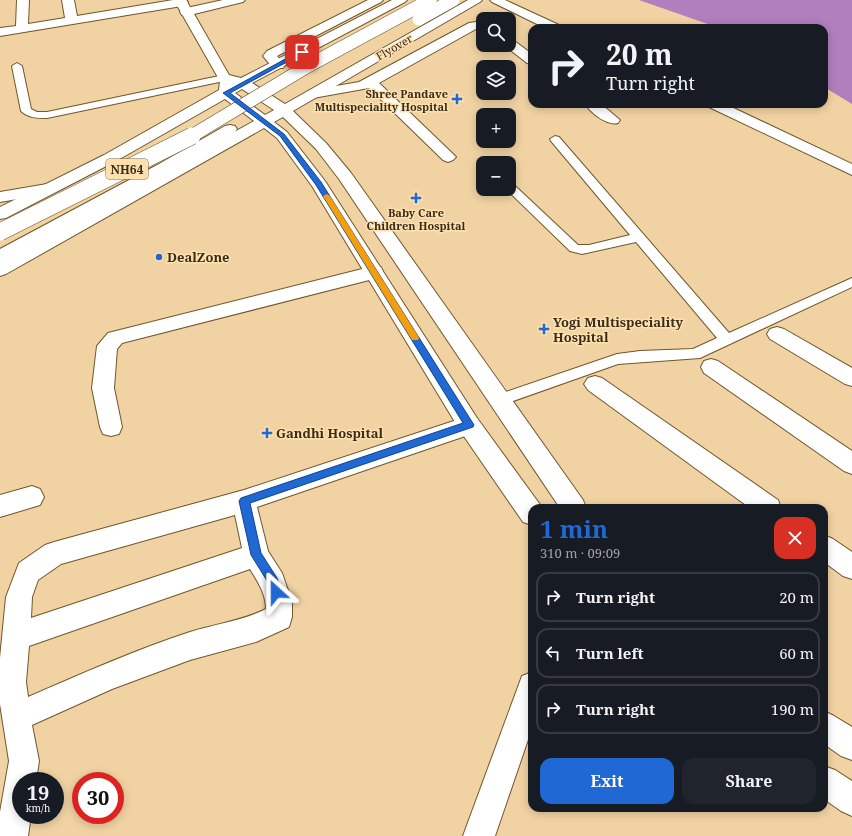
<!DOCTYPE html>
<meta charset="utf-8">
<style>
body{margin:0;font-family:"Noto Serif",serif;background:#20242c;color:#f1f3f6;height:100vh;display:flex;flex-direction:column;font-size:15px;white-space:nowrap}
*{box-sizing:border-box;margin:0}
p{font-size:13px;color:#9ea1a6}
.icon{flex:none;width:22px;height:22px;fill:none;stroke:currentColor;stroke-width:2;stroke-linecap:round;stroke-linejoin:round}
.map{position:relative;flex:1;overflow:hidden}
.side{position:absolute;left:528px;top:504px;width:300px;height:308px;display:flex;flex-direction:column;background:#171b24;border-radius:12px;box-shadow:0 2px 10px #0003}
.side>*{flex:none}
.banner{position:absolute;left:528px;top:24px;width:300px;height:84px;border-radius:12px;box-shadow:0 2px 10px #0003;background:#171b24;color:#f1f3f6;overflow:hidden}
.controls{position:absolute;left:476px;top:12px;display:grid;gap:8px}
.controls a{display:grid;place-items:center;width:40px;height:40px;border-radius:8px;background:#171b24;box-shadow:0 2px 10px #0003;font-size:20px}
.speed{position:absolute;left:12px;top:772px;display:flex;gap:8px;font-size:20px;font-weight:700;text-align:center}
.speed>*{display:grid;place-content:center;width:52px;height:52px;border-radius:50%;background:#171b24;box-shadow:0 2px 10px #0003;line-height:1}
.speed small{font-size:10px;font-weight:400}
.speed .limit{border:6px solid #d22;background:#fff;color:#111}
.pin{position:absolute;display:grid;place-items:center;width:34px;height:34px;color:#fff;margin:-17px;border-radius:8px;box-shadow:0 2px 6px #0006}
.me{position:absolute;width:44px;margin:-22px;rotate:336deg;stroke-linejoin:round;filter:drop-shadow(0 0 3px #0008)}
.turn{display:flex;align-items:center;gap:14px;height:84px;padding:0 12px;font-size:18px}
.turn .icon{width:52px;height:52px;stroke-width:2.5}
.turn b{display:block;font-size:28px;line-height:34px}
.round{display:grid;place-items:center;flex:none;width:42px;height:42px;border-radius:12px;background:#20242c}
.overview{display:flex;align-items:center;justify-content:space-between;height:68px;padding:0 12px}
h1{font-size:24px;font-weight:700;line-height:30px;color:#2069d4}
.cta{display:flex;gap:8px;margin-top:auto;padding:8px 12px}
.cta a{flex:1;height:46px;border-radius:12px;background:#2069d4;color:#fff;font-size:16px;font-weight:700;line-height:46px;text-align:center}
.cta a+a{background:#20242c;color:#f1f3f6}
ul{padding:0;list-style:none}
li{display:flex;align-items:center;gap:12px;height:50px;margin:0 8px 6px;padding:0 4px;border:2px solid #363941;border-radius:12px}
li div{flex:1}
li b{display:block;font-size:15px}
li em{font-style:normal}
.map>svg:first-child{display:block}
</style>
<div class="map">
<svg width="852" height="836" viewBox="0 0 852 836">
<rect width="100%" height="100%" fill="#f1d3a3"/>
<polygon fill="#b07fbd" points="639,0 852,0 852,104 824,87 824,28 719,28"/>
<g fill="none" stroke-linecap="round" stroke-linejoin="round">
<g stroke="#705629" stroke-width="2">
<g id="lane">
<path d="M17,63l5,3 9,43 6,3h10l177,-37 5,3 -5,3 -177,37c-9,0 -19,0 -26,-7l-9,-45z"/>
<polygon points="555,136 559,137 729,333 852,278 852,287 700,358 618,364 499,406 494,404 492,400 494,396 617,354 640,351 693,349 717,338 636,242 582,254 570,251 506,189 509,189 509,183 513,184 578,245 589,245 630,235 551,141 550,139"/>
</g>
</g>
<g stroke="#705629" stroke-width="2">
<g id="street">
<polygon points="17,0 29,0 28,24 65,18 62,0 74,0 77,16 173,0 186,0 188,2 186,4 182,6 0,36 0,28 16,26"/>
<polygon points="223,0 245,0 243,2 186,16 182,15 180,12 182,9"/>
<polygon points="368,0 383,0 381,2 277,56 285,65 283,68 273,68 263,56 267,51"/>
<polygon points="490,0 505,0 559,25 561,28 545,28 492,2"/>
<polygon points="483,21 483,29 476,29 379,83 453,154 456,157 453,160 448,162 443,160 369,88 313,98 308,97 306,94 308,91 313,90 359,82 469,23"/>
<polygon points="509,39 513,40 532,54 532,64 527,63 505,46 509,45"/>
<path d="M585,104h16l19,16 -2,3c-11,3 -27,-10 -33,-19z"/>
<polygon points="707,104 725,104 852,164 852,175 709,107"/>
<polygon points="47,184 53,185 55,189 53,193 0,202 0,192"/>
<polygon points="374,266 381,267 383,272 381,277 122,343 117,349 114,388 122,427 119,434 111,436 103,434 100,427 92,388 97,346 108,333"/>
<polygon points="777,327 784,329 852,368 852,386 845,384 770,339 767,334 770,329"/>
<polygon points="711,359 718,361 852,451 852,474 844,471 704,373 701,367 704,361"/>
<polygon points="595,376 602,378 778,500 781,508 750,508 588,390 584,384 588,378"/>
<path d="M469,416l8,2 3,7 -3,7 -220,75 11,44 14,22 10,29v15l-3,10 -33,15 -66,18 -78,29 -80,36 7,36 -3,20h-15v34h10l-3,21h-28v-24l9,-51 -9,-57v-46l6,-61 13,-34 26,-18 9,-3 190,-52zM235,515l7,33 -211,70 1,-21 6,-17 23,-16zM250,569c8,13 16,25 16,40 -24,12 -51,15 -76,23 -55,18 -109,42 -162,65l-2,-15 3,-36z"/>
<polygon points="32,486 40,489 44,497 40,505 0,517 0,495"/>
<polygon points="824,535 833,539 852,552 852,579 843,576 824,562"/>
<polygon points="532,672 532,728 495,836 463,836 522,676"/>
</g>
</g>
<g stroke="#705629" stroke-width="2">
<g id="secondary">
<path d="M174,0h12l43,75 12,3 151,-78h15l-2,2 -153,81 33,21 183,-104h14l-2,2 -187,109 33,32 25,30 232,327 3,8h-26l-221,-329 -23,-30 -33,-32 -9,5 13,10 38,49 152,237 64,88v2h-9v17l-9,-3 -62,-90 -149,-246 -35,-48 -13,-10 -258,146 -6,2v-14l254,-141 -29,-22 -109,62 -110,57 -6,1v-12l104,-52 115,-65 1,-9zM242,89l32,21 -9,5 -30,-22z"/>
<polygon points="824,711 834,716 852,727 852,760 841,756 824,744"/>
<polygon points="824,766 835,770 852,781 852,816 841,811 824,799"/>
</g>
</g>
<g stroke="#705629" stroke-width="2">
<polygon id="highway" points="230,125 235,126 237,129 235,132 171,170 6,261 0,263 0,249 159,164 225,126"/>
</g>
<use href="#lane" fill="#fff" fill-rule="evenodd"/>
<use href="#street" fill="#fff" fill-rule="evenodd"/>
<use href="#secondary" fill="#fff" fill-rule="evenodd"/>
<use href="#highway" fill="#fff" fill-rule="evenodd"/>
<g stroke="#705629" stroke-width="14" stroke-linecap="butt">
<g id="highway-bridge-far1">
<polyline points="419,19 453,0"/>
<polyline points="190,137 308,66 430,0"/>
</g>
</g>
<g stroke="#705629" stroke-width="18" stroke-linecap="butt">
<polyline id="highway-bridge" points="0,232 192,136"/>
</g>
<use href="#highway-bridge-far1" stroke="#fff" stroke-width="13"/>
<use href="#highway-bridge" stroke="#fff" stroke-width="17"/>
</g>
<polygon fill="#2069d4" stroke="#15448a" points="300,51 305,52 230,93 284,134 321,182 474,425 473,427 250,503 261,553 277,578 282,592 280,596 276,597 272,596 269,584 251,555 239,501 241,498 463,423 316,185 280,136 223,93"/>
<polygon fill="#f59e0b" points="327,194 330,196 418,336 419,338 418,340 412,340 323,196"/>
<g fill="#2069d4" stroke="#fee0af" stroke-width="1.5">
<path d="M455 93h4v4h4v4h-4v4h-4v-4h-4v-4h4z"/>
<path d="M414 192h4v4h4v4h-4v4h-4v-4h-4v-4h4z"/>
<circle cx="159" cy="257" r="4"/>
<path d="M542 323h4v4h4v4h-4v4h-4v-4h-4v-4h4z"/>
<path d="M265 427h4v4h4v4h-4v4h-4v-4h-4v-4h4z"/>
</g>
<g text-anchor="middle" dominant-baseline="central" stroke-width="3" stroke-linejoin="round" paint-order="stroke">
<g font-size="11" fill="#372c19" stroke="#fee0af">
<text transform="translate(394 47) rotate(-30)">Flyover</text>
</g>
<g font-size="11" font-weight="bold" fill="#372c19" stroke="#fee0af" text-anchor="end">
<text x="448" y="93">Shree Pandave<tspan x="448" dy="13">Multispeciality Hospital</tspan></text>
<text x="416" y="212" text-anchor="middle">Baby Care<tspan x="416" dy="13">Children Hospital</tspan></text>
</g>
<rect fill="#fee0af" stroke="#736246" stroke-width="1" x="106" y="159" width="42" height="20" rx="3"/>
<g font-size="12" font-weight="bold" fill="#372c19">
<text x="127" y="169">NH64</text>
</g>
<g font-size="13" font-weight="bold" fill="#372c19" stroke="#fee0af" text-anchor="start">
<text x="167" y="257">DealZone</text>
<text x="553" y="322">Yogi Multispeciality<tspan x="553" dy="15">Hospital</tspan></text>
<text x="276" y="433">Gandhi Hospital</text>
</g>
</g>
</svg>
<div class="controls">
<a><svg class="icon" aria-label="search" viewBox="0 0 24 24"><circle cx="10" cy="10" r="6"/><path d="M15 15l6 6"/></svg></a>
<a><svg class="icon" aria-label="layers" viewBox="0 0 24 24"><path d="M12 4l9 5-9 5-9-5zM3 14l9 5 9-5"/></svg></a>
<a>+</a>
<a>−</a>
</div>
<div class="speed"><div>19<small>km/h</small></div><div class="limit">30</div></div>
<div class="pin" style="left:302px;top:52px;background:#d93025"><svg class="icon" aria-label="arrive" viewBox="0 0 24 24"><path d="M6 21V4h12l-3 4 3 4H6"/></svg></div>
<svg class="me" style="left:276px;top:592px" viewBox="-20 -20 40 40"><path d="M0-17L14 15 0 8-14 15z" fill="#2069d4" stroke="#fff" stroke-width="4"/></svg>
<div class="banner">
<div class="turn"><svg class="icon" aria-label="right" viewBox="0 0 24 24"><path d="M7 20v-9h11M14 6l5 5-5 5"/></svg><div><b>20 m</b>Turn right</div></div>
</div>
<section class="side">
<div class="overview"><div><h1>1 min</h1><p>310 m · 09:09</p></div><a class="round" style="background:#d93025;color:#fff"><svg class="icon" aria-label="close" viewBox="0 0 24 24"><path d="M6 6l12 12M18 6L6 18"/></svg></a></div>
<ul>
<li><svg class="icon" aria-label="right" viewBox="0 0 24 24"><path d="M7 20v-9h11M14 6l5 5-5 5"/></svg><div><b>Turn right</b></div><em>20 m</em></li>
<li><svg class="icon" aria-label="left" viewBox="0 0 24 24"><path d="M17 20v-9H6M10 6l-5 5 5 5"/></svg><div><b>Turn left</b></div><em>60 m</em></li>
<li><svg class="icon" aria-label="right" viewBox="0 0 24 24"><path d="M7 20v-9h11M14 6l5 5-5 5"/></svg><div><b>Turn right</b></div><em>190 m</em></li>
</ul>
<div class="cta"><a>Exit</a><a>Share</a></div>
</section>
</div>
